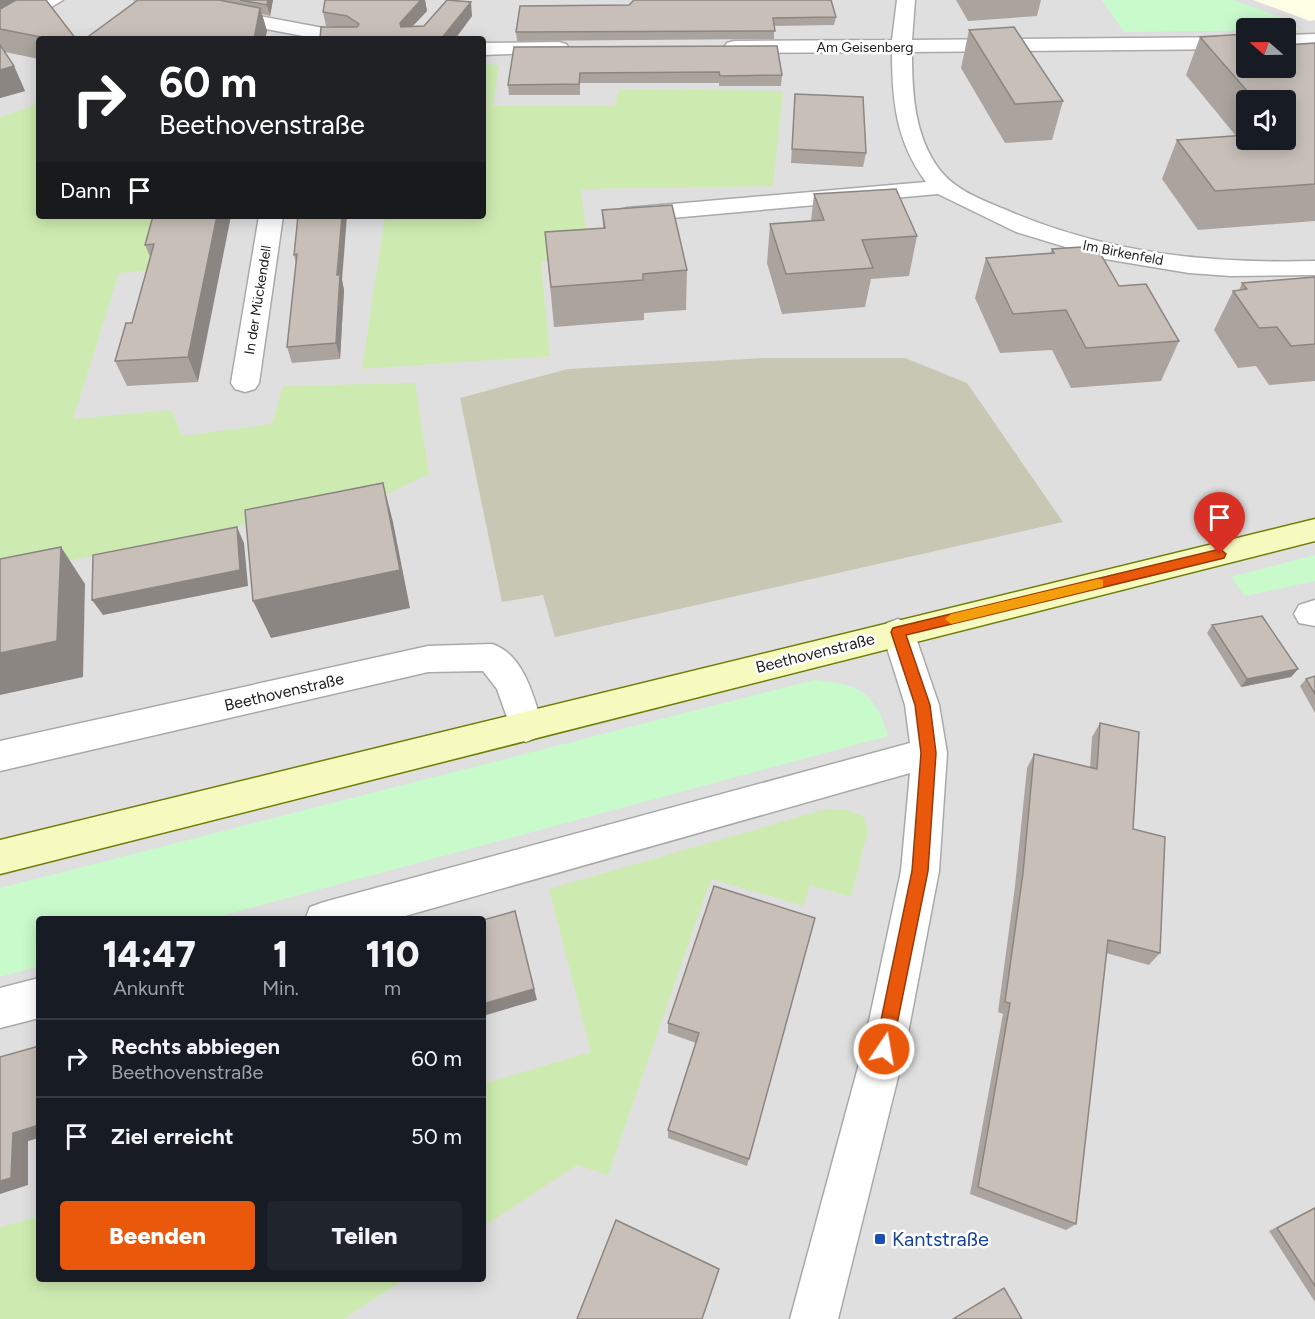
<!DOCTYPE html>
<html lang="de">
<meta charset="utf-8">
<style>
body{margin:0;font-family:Figtree,sans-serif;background:#20242c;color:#f1f3f6;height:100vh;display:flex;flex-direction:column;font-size:22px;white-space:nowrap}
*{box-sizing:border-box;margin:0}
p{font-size:20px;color:#9ea1a6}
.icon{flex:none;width:33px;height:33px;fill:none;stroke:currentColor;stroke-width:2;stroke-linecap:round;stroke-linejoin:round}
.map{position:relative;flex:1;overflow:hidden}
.details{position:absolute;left:36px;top:916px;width:450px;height:366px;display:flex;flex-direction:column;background:#171b24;border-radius:6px;box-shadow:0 3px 15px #0003}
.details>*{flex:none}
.hud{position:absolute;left:36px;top:36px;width:450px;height:183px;border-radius:6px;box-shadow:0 3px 15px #0003;background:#202124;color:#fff;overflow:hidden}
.needle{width:39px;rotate:290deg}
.controls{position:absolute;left:1236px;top:18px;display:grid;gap:12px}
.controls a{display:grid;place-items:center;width:60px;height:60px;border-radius:6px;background:#171b24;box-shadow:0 3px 15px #0003;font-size:30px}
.pin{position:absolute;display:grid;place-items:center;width:51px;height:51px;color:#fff;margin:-62px -26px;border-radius:50% 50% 50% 0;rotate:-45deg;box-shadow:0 0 6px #0007}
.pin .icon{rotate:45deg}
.me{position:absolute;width:66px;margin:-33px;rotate:12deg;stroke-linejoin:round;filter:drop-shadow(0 0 4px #0008)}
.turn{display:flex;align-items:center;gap:21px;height:126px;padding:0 24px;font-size:27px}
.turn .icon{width:78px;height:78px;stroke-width:2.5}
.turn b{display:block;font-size:42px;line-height:51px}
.then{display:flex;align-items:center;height:57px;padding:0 24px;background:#0003;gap:12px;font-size:22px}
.eta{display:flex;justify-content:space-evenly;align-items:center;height:102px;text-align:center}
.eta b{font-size:36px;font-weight:800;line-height:42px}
.button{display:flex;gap:12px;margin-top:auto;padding:12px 24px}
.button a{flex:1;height:69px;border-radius:6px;background:#ea580c;color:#fff;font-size:24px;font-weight:800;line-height:69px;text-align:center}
.button a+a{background:#20242c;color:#f1f3f6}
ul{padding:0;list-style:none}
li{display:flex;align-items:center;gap:18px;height:78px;padding:0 24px;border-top:2px solid #363941}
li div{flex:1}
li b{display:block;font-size:22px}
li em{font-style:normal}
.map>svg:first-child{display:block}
</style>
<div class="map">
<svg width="1315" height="1319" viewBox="0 0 1315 1319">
<rect width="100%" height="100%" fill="#f2efe9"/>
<path fill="#e0dfdf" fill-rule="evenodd" d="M0,0h1315v1319h-1315zM1246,28h40v40h-40zM39,39h444v177h-444zM1246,100h40v40h-40zM39,920h444v360h-444z"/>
<polygon fill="#ffffe5" points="1253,0 1315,0 1315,20 1310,21"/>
<polygon fill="#c7c7b4" points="766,358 905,358 967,383 1063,522 555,637 543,595 502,602 460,398 568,369"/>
<g fill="#cdebb0">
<polygon points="483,64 499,65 493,106 615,106 619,89 783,91 773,186 581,189 589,257 541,262 550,356 362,369 385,216 483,216"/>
<polygon points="39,101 39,216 170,216 156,270 119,273 73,419 171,410 182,436 272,424 283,386 415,383 429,474 383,496 0,575 0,117 28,108"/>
<polygon points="826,809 844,809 863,816 868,830 851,897 810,885 804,906 711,879 608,1175 577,1165 483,1227 483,1084 591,1052 549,889"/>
<polygon points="39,1216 39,1280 403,1280 344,1319 0,1319 0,1227"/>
</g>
<g fill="#c8facc">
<polygon points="1102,0 1233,0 1291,21 1299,30 1124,32"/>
<polygon points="1315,555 1315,581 1245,596 1231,577"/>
<path d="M814,680c44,4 61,11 74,56l-678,183 -171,1v46l-39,11v-89z"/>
</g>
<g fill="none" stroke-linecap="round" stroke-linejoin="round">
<g stroke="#a9a9a9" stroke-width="3">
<g id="street">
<polygon points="41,0 63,0 0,38 0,24"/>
<polygon points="135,0 174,0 350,33 360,39 319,39 144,6"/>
<path d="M897,0h18l-3,40 334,-3v12l-334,3c0,40 2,83 27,117 16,21 41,30 65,40 100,44 203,55 311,52v14l-84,1 -42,-3 -84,-14 -89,-27 -78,-38 -311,28 -8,-2 -4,-5 4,-5 8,-2 299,-26c-30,-40 -34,-82 -34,-130l-158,1 -7,-2 -3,-4 3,-4 7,-2 158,-1z"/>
<polygon points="1315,34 1315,46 1286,47 1286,35"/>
<polygon points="559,42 566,44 569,48 566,52 483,55 483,43"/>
<polygon points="259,216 283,216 259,383 255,389 245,392 235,389 231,383"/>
<polygon points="1315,600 1315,626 1299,623 1294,614 1299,605"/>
<polygon points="898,619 909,623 914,632 939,705 947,753 939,871 905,1049 838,1319 790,1319 863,1049 901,871 910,773 391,920 305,920 310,907 324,902 910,743 905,705 882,632 887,623"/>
<path d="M492,644c32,10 42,54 51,83l-5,10 -12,5 -12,-5 -17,-48 -14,-18 -55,1 -428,99v-30l428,-95z"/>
<polygon points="39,978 39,1018 0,1028 0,988"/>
</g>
</g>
<g stroke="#707d05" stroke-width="3">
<polygon id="secondary" points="1315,519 1315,541 0,874 0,840"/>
</g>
<use href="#street" fill="#fff" fill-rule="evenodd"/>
<use href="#secondary" fill="#f7fabf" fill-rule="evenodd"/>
</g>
<g fill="#aba49e" fill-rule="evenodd">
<polygon points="0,0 76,39 39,39 39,59 5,52 14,66 25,91 0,98"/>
<polygon points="138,0 273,0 270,16 262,14 267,31 265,39 85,39"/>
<polygon points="325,0 425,0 427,11 413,26 424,26 472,16 455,39 326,26 323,12"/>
<polygon points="956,0 1041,0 1037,16 968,21"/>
<polygon points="520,6 836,17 834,25 774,26 774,39 517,41 516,32"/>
<polygon points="969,30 1063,101 1052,140 1005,143 961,68"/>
<path d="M1200,37l46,31 69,-25v178l-117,9 -36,-51 15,-39 59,-4 -50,-61zM1246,100h40v40h-40z"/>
<polygon points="514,47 782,75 781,86 719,86 719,83 580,83 580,95 509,95 508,85"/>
<polygon points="795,94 866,153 863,167 791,163"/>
<polygon points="814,194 917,236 909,276 871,279 865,307 782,314 767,263 770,224 811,221"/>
<polygon points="602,210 687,270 686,310 644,313 644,320 554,327 545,232 603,228"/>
<polygon points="153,216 198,382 127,386 115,361 132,323 150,257 145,245"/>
<polygon points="298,216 342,280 344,290 340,359 292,363 287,347 296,263 294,255"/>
<polygon points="1052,249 1119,286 1179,341 1161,381 1071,388 1052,350 1000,353 975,298 986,258 1050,254"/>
<polygon points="1315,277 1315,381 1269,385 1256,366 1238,368 1214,330 1233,291 1239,290 1242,283"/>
<polygon points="1212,625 1298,669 1291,677 1241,687 1207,633"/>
<polygon points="1315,676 1315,713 1300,686 1306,679"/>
<polygon points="1100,723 1133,829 1160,953 1149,965 1106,953 1076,1224 1066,1230 970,1194 1003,1014 998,1012 1015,886 1027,768 1034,754 1090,768 1092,737"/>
<polygon points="815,918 747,1166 668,1138 668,1130 696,1043 668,1033 668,1023"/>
<polygon points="1315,1207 1315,1302 1269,1231"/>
</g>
<g fill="#8b8681">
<polygon points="0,0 37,0 0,21"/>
<polygon points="268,0 273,0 270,16 267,5"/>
<polygon points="421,0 425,0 427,11 402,37 400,23"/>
<polygon points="471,2 472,16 455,39 441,39"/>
<polygon points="260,8 267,31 265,39 254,39"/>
<polygon points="14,66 25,91 0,98 0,70"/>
<polygon points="217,216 231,216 198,382 188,357"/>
<polygon points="342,216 347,216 342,280 344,290 340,359 336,343 337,275"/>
<polygon points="383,483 393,522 410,608 271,638 253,601"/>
<polygon points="237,527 244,543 248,586 103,615 92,600"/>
<polygon points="61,547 85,584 83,677 0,695 0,653"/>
<polygon points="1298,669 1291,677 1241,687 1247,679"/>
<polygon points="518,923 537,1000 483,1016 483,1004"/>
<polygon points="39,1125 39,1138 28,1141 28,1185 0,1194 0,1181 13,1133"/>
</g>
<g fill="#c7bfb8" stroke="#8b8681" stroke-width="1.5">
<polygon points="16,0 46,0 76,39 51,39 0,29 0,9"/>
<polygon points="138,0 219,0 260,8 254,39 85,39"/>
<polygon points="240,0 268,0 267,5"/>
<polygon points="325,0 421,0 400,23 401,27 424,26 447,0 471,2 441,39 320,39 321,27 357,27 359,24 347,16 323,12"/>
<polygon points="634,0 831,0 836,17 773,18 775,31 516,32 520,6 629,5"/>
<polygon points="1014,27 1063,101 1015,104 969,30"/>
<polygon points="1246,34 1246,68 1286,68 1286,45 1315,43 1315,184 1215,191 1177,140 1246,135 1246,140 1286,140 1286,100 1255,100 1200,37"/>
<polygon points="0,45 14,66 0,70"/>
<polygon points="777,46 782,75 720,76 719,72 580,73 579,84 508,85 514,47"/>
<polygon points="795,94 863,97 866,153 792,149"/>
<polygon points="896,189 917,236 862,240 873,268 786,274 770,224 824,220 814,194"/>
<polygon points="672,205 687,270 643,274 643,280 551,287 545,232 605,228 602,210"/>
<polygon points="153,216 217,216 188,357 115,361 126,323 132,323 154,244 145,245"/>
<polygon points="298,216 342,216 337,275 340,275 336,343 287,347 297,254 294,255"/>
<polygon points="1096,246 1119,286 1146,284 1179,341 1086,348 1066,310 1013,314 986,258 1054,253 1052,249"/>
<polygon points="1315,277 1315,344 1291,346 1277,327 1259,328 1233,291 1247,289 1242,283"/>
<polygon points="383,483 400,570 253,601 245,510"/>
<polygon points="237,527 240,570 92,600 93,555"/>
<polygon points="61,547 57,641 0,653 0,559"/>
<polygon points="1262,616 1298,669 1247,679 1212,625"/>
<polygon points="1315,676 1315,694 1306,679"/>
<polygon points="1100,723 1139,732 1133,829 1165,837 1160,953 1108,940 1076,1224 978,1187 1010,1003 1005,1002 1023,873 1034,754 1097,769"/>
<polygon points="714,886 815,918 749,1159 668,1130 699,1033 668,1023"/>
<polygon points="515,911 534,989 483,1004 483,920"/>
<polygon points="39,1046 39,1125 13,1133 11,1178 0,1181 0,1057"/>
<polygon points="1315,1208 1315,1286 1277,1228"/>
<polygon points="616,1220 719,1269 702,1319 577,1319"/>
<polygon points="1004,1288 1022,1319 953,1319"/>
</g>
<polygon fill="#ea580c" stroke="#983908" stroke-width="1.5" points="1220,549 1226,554 1224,558 906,635 930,705 936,753 928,871 892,1049 890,1055 884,1058 878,1055 875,1049 912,871 921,753 915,705 891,632 893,628"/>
<polygon fill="#f59e0b" points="1098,579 1103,580 1103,587 951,624 945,619 951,614"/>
<rect fill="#1a4fb4" stroke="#fff" stroke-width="2" x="874" y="1233" width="12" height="12" rx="3"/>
<g text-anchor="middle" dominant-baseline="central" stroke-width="5" stroke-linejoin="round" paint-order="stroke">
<g font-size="14" fill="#222" stroke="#fff">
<text x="865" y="47">Am Geisenberg</text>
<text transform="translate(1123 253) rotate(11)">Im Birkenfeld</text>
<text transform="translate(258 300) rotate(-81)">In der Mückendell</text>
</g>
<g font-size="16" fill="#222" stroke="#fff">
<text transform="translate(815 653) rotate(-14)">Beethovenstraße</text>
<text transform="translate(284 692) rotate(-13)">Beethovenstraße</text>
</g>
<g font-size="20" fill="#164399" stroke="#fff" text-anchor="start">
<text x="892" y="1239">Kantstraße</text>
</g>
</g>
</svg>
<div class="controls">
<a><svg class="needle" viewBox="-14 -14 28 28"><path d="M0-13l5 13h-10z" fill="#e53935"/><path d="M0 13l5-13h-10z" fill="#9ea1a6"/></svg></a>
<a><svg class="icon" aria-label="sound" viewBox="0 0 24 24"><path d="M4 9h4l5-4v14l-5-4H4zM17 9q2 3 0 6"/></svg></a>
</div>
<div class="pin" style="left:1220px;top:554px;background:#d93025"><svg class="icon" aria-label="arrive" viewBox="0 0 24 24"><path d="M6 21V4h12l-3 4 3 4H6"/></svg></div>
<svg class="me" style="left:884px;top:1049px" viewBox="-20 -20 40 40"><circle r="17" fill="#ea580c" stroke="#fff" stroke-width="3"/><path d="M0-11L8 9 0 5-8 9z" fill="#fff"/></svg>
<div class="hud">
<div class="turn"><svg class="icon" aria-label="right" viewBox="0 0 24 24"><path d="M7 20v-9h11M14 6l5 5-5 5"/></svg><div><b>60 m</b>Beethovenstraße</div></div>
<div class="then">Dann<svg class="icon" aria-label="arrive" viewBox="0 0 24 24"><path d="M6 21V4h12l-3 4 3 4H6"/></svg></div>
</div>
<section class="details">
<div class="eta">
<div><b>14:47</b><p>Ankunft</p></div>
<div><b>1</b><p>Min.</p></div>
<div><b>110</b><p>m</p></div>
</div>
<ul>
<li><svg class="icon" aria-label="right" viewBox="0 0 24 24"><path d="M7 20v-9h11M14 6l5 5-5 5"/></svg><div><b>Rechts abbiegen</b><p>Beethovenstraße</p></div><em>60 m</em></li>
<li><svg class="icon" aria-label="arrive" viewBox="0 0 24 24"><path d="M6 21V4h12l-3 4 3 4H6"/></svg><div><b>Ziel erreicht</b></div><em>50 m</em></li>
</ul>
<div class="button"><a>Beenden</a><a>Teilen</a></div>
</section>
</div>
